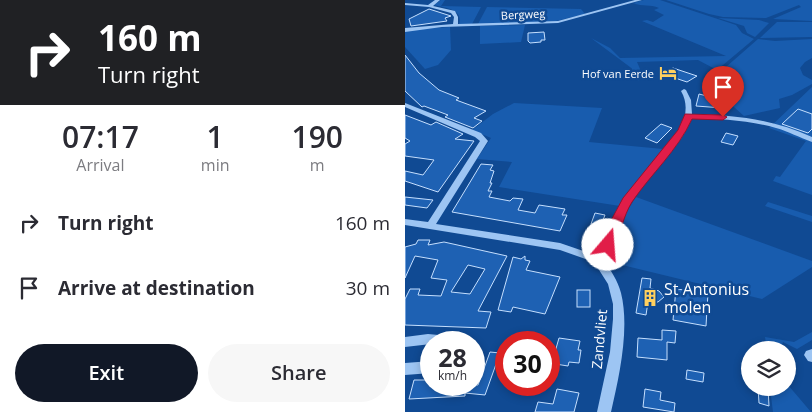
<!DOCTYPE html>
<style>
body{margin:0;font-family:"Open Sans",sans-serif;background:#f7f7f7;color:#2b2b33;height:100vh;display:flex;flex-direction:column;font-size:19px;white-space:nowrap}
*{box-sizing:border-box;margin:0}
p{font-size:16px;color:#7c7c81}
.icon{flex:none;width:28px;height:28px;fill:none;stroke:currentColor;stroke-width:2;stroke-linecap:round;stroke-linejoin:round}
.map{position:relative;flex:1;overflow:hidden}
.sheet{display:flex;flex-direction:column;background:#fff;width:405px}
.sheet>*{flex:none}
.top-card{background:#202124;color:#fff;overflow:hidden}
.buttons{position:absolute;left:336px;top:341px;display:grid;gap:10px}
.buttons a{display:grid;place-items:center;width:55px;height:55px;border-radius:50%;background:#fff;box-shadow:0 2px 8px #0003;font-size:25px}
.speed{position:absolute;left:15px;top:331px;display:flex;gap:10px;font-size:25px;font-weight:700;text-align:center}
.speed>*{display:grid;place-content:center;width:65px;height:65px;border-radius:50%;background:#fff;box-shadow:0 2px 8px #0003;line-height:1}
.speed small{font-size:12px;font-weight:400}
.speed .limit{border:8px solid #d22;background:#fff;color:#111}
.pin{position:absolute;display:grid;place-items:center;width:42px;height:42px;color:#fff;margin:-51px -21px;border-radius:50% 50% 50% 0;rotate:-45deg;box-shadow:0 0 5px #0007}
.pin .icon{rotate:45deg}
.me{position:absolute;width:55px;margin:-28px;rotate:18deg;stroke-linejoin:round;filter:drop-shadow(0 0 4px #0008)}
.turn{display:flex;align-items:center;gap:18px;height:105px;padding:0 15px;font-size:22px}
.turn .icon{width:65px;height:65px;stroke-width:2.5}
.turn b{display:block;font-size:35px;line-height:42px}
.eta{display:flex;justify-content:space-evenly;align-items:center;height:85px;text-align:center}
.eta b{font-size:30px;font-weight:600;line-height:35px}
.primary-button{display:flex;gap:10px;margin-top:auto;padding:10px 15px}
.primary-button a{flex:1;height:58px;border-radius:30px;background:#111827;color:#fff;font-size:20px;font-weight:600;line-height:58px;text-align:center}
.primary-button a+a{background:#f7f7f7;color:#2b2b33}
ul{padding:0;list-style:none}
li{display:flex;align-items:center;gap:15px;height:65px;padding:0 15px}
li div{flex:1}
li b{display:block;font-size:19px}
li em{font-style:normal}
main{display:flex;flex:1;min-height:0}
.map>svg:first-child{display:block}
</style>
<main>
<section class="sheet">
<div class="top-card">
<div class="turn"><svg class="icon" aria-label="right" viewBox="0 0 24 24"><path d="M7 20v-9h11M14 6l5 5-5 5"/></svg><div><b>160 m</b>Turn right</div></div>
</div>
<div class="eta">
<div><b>07:17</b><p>Arrival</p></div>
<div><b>1</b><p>min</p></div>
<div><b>190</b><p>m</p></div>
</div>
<ul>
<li><svg class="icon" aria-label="right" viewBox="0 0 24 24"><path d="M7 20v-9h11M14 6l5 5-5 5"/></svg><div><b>Turn right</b></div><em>160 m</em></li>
<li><svg class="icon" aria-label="arrive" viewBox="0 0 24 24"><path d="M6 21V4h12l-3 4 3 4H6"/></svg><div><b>Arrive at destination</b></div><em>30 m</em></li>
</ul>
<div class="primary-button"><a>Exit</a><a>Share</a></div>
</section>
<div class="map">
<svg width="407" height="412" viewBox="0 0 407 412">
<rect width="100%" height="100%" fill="#104a93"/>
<g fill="#185cae">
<path d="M36,0h4l-4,6 40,1 -9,17 -13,1c5,-16 -13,-17 -25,-20z"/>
<path d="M239,0h16l76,25 6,8 12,6 -37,31 -19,-10 -61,2 3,7 -1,12 -9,-14 -39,-29 19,10 10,10 106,-2 -84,-35 5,-1 6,2 11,-7 -10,-5 5,-2c-9,-4 -16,-1 -26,-5z"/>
<polygon points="261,0 407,0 407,21 368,19 396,7 394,5 361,18 318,17 304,14"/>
<polygon points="82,7 176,9 180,14 151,21 73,24"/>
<polygon points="313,18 354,20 364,23 350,37 342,33 339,26"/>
<polygon points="372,22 407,22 407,37 355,38"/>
<polygon points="120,25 116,42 75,44 75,26"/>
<polygon points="45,27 46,50 33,65 20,69 0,47 0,30"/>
<polygon points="353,39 370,41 407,39 407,58 400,62 395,68 398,75 407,80 407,84 387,95 374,99 375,108 339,116 320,99 297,88"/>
<polygon points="407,87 407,195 368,181 371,176 375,177 401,141 364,128"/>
<polygon points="109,103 197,108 184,142 258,149 229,185 215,206 94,187 107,162 72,159 86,138 67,130 88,114"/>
<path d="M231,197l176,64v6l-50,32 -148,-36c-9,-22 11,-48 22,-66z"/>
<polygon points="363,202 407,216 407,222 360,206"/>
<polygon points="407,332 407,340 392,349 378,342 375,350 362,350 360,337 389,342"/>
<polygon points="383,385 406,412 368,412 365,388 382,388"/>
</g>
<g fill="#1e61b3" stroke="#c5dffe" fill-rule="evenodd">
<polygon points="24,9 46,16 40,18 42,21 6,26 4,19"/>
<polygon points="139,32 140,40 136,40 136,42 125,43 123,41 123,33"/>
<polygon points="0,55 14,73 34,90 54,98 51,100 81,111 69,118 77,121 68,128 40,117 43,115 19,106 17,107 0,91"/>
<polygon points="268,68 292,76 282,82 258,74"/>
<polygon points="294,94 318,100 318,108 291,106"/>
<polygon points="393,109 407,114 407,129 403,133 377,124"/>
<polygon points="0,115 26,125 31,122 58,134 50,139 69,141 33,192 0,181 0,171 18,175 29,160 0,156 0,144 5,141 0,138"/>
<polygon points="256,124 267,128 252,143 240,138"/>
<polygon points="321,133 333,136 328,145 316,142"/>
<polygon points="76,164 88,165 85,170 89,171 85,183 87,183 83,191 87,191 84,197 105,201 108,198 118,199 113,210 130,213 134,205 160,209 157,215 162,215 155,231 47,212"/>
<polygon points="0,197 28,200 22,208 0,205"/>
<polygon points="190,213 200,215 196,225 186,224"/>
<path d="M13,240h12l-2,5 16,-3 63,14 -29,55 13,1 -5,16 -81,-3v-26l5,-10h10l-2,6 23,1 6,-16 -16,-2 7,-18 -23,-4 -10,22v-31l11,-3zM63,265l17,4 -15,25 -19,-2z"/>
<polygon points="120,256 120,260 125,261 121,270 155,277 140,314 108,307 106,312 93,310 108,257 116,259"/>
<polygon points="237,278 246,279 245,288 254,291 259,297 253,302 243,302 241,315 231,313"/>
<polygon points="271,289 303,293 301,326 268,320"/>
<rect x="172" y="290" width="13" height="17"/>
<polygon points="257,330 271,331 270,343 262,342 262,360 232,357 233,338 257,340"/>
<polygon points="154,338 175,341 173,350 176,350 174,363 164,362 163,366 144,363 144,351 150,352"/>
<polygon points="85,352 95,353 80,395 60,393 60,396 4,399 9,380 26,380 26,385 73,385"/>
<polygon points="282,370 299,373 298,382 281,379"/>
<polygon points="353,388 363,388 364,406 354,403"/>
<polygon points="152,389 174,393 169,412 130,412 133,402 148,404"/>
<polygon points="240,389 256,392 255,400 270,403 269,412 238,407"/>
</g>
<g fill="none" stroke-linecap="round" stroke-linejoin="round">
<g fill="#9dc5f3" fill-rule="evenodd">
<polygon points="30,0 35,0 28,6 50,11 53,17 53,24 153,21 230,0 237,0 153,23 37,27 0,32 0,28 48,24 49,17 46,13 24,7 0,5 0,3 23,5"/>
<path d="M279,89l2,1 5,10 1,14c42,1 81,5 120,23v5c-12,-4 -24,-11 -36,-14 -28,-8 -56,-9 -85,-10 -6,25 -44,58 -59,82 -12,18 -15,42 -29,59 7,10 15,22 18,34 9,36 -2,84 -10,119h-14l13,-60 3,-33v-15l-5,-20 -14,-22 -34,-12 -155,-25v-6l23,3 52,-81 -5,-4 -70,-30v-4l76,30 7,8 -52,83 124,19 35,12 8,-11 21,-46 58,-71c4,-13 6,-24 -1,-36z"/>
<polygon points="23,334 55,337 59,338 61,342 26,342 26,344 0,347 0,337"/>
<polygon points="407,349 407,362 403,361 399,355 401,351"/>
<polygon points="26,361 26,373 0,375 0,363"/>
</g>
</g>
<path fill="#e11d48" stroke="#92132f" d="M280,114l38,1 4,2 -4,3 -31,-1c-14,31 -41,55 -60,83 -9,14 -11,32 -20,47h-8l-2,-4 7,-21 14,-26 55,-68z"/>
<defs>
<g id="hotel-bare" transform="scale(1.35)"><path d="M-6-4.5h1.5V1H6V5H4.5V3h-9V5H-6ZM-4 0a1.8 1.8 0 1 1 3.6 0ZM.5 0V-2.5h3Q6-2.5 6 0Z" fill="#ffd05f" stroke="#104a93" stroke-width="2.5" paint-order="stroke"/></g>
<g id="building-bare" transform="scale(1.35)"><path d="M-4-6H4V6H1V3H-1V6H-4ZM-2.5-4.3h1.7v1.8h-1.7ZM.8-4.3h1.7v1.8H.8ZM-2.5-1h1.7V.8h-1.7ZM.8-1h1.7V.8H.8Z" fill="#ffd05f" stroke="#104a93" stroke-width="2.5" paint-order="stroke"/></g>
</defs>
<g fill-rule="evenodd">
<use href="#hotel-bare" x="263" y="73"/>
<use href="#building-bare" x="245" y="298"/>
</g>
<g text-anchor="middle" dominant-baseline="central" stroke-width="5" stroke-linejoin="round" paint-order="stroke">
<g font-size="11" fill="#fff" stroke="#104a93">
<text transform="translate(118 14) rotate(-3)">Bergweg</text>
</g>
<g font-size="11" fill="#fff" stroke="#104a93" text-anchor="end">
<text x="249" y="73">Hof van Eerde</text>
</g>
<g font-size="14" fill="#fff" stroke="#104a93">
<text transform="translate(194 339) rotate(-85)">Zandvliet</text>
</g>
<g font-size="16" fill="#fff" stroke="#104a93" text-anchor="start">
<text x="259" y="289">St Antonius<tspan x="259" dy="18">molen</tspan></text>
</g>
</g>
</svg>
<div class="buttons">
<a><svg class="icon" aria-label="layers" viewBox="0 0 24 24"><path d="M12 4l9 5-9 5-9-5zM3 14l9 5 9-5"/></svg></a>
</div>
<div class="speed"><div>28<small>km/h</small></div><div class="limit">30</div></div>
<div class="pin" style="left:318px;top:117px;background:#d93025"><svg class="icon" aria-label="arrive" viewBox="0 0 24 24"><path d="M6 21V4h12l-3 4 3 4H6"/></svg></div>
<svg class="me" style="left:203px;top:245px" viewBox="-20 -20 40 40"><circle r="19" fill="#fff"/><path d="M0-13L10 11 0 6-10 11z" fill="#e11d48"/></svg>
</div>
</main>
